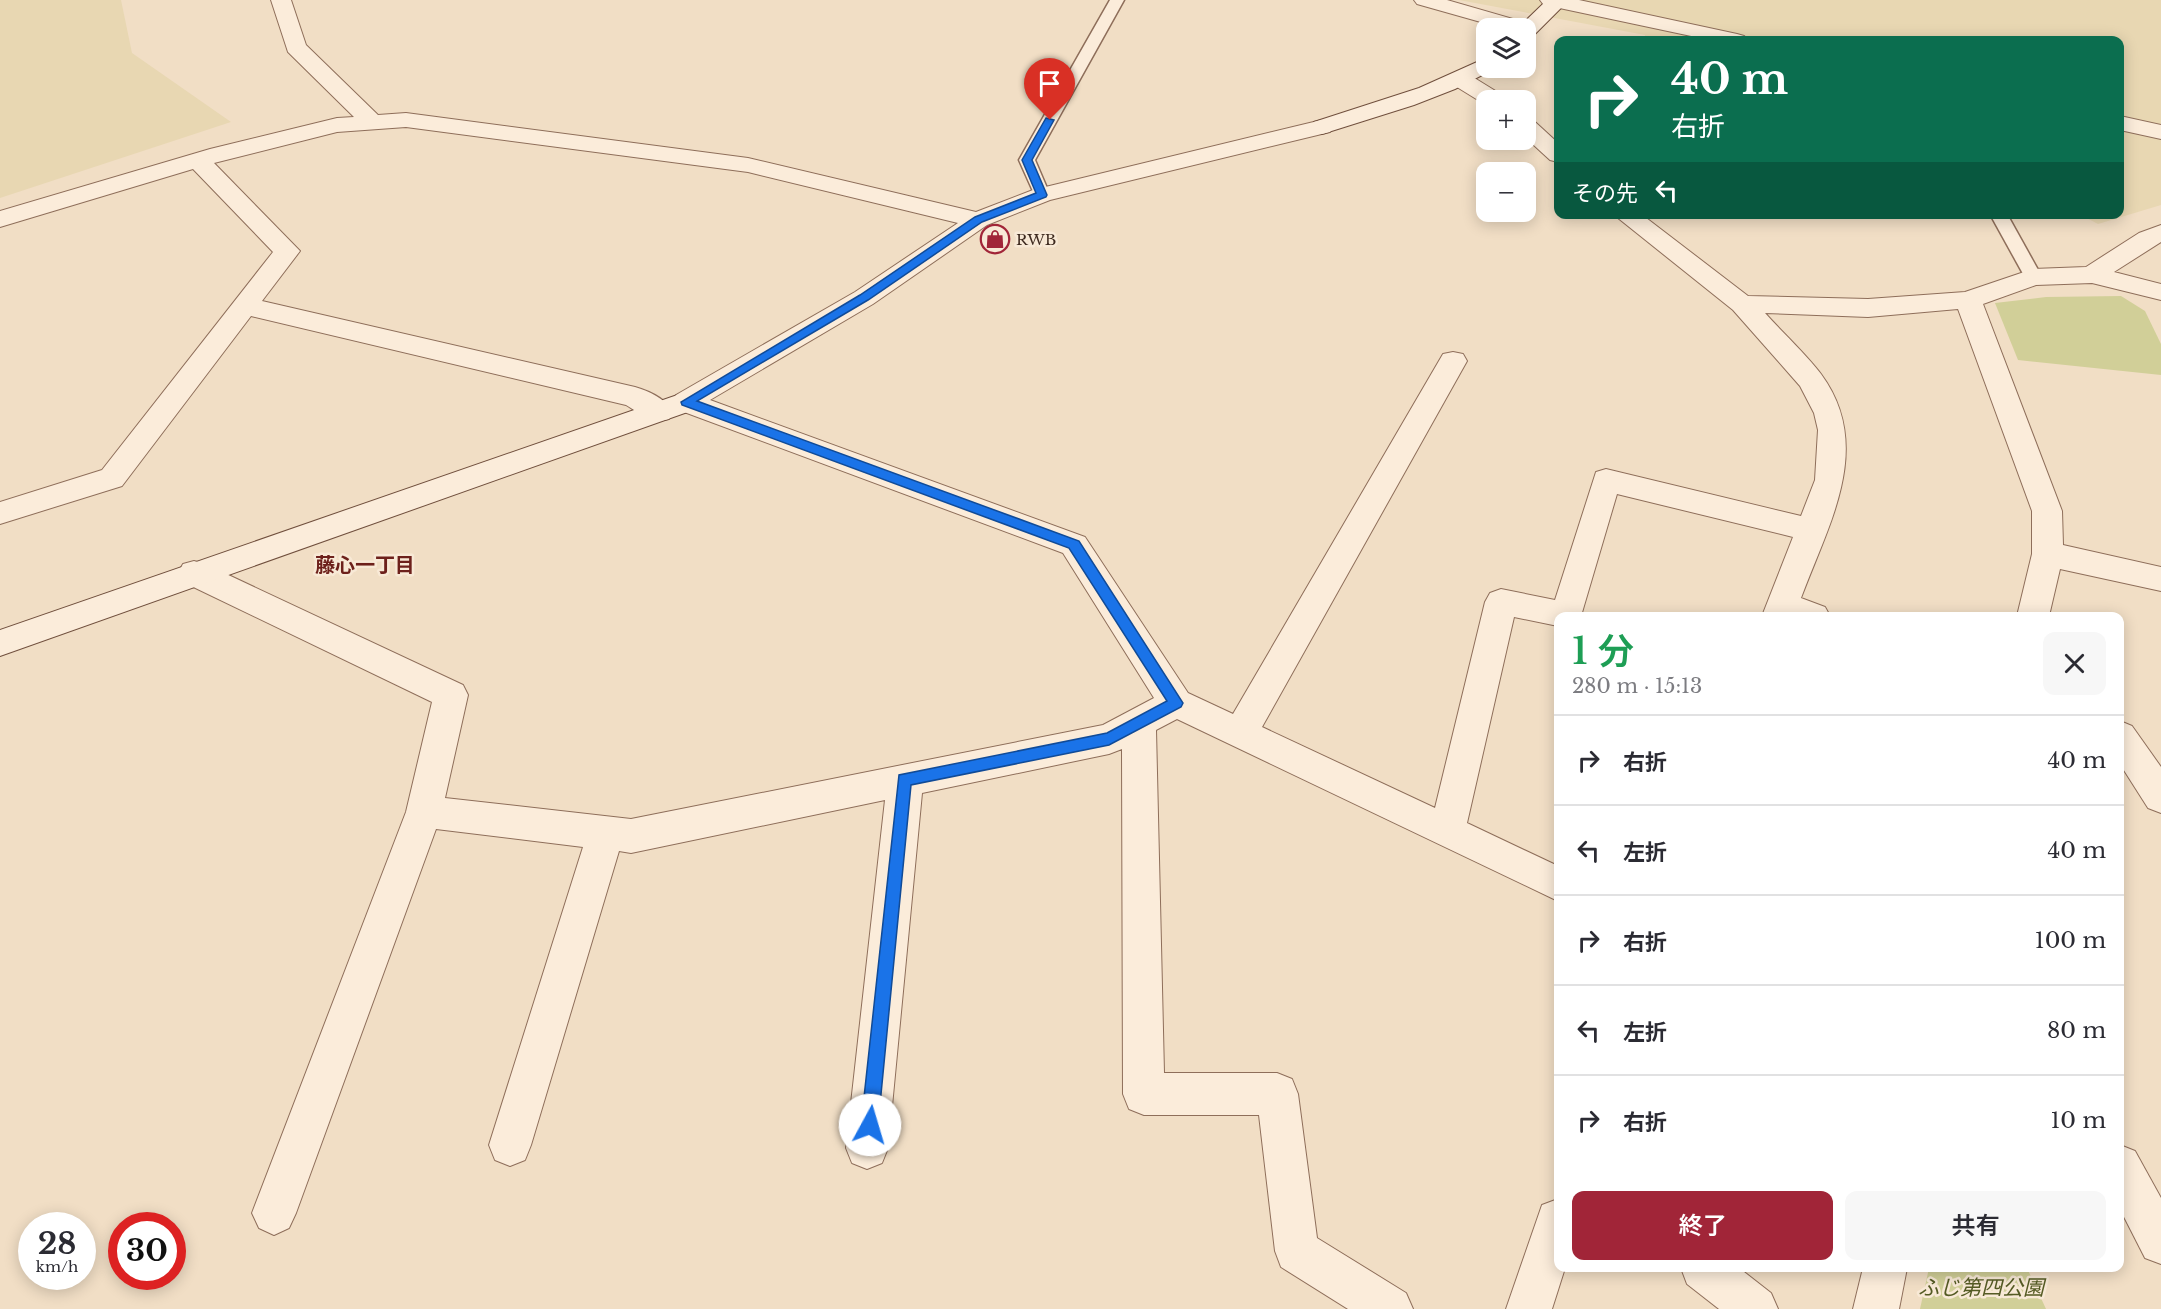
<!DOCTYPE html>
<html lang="ja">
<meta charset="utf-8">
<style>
body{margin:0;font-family:"Libre Baskerville","Noto Sans JP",serif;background:#f7f7f7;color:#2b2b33;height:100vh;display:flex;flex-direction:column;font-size:22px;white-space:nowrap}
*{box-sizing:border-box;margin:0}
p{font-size:20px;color:#7c7c81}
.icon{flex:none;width:33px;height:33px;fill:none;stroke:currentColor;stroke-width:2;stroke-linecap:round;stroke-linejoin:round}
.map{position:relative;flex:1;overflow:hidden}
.side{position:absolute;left:1554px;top:612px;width:570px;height:660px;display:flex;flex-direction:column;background:#fff;border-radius:12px;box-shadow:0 3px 15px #0003}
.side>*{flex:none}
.banner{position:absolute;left:1554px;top:36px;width:570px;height:183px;border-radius:12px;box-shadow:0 3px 15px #0003;background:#0b6e4f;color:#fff;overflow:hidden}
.fabs{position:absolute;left:1476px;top:18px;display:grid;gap:12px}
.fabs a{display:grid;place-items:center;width:60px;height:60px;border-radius:12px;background:#fff;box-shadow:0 3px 15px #0003;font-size:30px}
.speed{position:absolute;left:18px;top:1212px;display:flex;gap:12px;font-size:30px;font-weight:700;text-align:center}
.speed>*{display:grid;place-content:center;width:78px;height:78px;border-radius:50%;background:#fff;box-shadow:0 3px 15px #0003;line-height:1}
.speed small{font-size:15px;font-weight:400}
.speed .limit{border:9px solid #d22;background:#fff;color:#111}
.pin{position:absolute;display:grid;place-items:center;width:51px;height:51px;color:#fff;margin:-62px -26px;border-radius:50% 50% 50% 0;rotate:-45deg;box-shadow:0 0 6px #0007}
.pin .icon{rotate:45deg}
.me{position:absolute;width:66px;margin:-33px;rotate:6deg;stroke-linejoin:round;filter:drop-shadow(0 0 4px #0008)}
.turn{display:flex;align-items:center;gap:21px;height:126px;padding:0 18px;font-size:27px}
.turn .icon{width:78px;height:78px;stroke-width:2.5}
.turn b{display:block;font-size:42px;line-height:51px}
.then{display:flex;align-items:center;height:57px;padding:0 18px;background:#0003;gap:12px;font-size:22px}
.round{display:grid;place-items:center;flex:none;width:63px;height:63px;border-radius:12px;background:#f7f7f7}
.headline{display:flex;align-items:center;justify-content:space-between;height:102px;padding:0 18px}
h1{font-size:36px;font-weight:600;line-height:45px;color:#1e9e55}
.action{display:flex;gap:12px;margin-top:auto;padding:12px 18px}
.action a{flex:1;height:69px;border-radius:12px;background:#a12538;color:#fff;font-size:24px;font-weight:600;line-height:69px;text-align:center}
.action a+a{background:#f7f7f7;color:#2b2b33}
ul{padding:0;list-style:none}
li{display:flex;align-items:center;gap:18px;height:90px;padding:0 18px;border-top:2px solid #e1e1e2}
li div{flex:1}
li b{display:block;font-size:22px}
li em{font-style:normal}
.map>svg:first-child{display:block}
</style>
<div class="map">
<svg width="2161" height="1309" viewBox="0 0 2161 1309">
<rect width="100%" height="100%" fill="#f1dec5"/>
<g fill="#e8d7b2">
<polygon points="0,0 121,0 132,53 231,122 0,198"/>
<polygon points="1459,0 2161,0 2161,205 2098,224 2081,215 2120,214 2120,40 1644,40 1645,35"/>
</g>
<g fill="#d1cf98">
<polygon points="2121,296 2145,311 2161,344 2161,375 2018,360 1995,303 2046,297"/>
<polygon points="1929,1268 2027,1268 2046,1309 1920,1309"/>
</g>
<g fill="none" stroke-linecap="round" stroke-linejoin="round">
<g stroke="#8e6e5a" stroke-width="3">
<g id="lane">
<polygon points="1110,0 1124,0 1035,160 1050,195 1048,198 1036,198 1019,160"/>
<polygon points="1990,214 2007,214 2042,277 2039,281 2027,281"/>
</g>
</g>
<g stroke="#8e6e5a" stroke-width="2">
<g id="street">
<path d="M271,0h20l15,45 72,70 28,-2 342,45 228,54 57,-22 289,-70 8,2 3,5 -3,5 -280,68 -63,25 -114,79 -163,96 375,137 103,156 45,21 210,-360 10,-2 10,2 4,7 -205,366 173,81 50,-206 5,-9 11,-4 54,11 41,-128 10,-3 195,47 14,-36 3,-50 -4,-17 -14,-27 -67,-76 -120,-96h28l107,82 120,3 97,-7 68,-23 53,-2 53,-34 22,-8v17l-47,30 47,12v16l-69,-17 -56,2 -53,19 79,207 1,34 98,22v24l-101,-22 -11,47h-32l15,-62v-43l-74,-202 -90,8 -103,-4c18,20 40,40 56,61 54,73 7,151 -20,224l24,9 5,9h-68l31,-79 -176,-43 -36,122h-23v10l-44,-9 -47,206 91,43v35l-381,-182 -21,11 8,343h113l15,6 6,15 19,144 89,55 7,16h-65l-67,-42 -6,-16 -16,-136h-115l-15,-6 -6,-15 -1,-345 -13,5 -187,39 -34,355 -6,15 -15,6 -15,-6 -6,-15 39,-348 -254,53 -12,-2 -88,294 -6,15 -15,6 -15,-6 -6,-15 94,-298 -147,-18 -140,384 -7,15 -15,7 -15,-7 -7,-15 154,-401 26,-110 -249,-120 -5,-9 5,-9 11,-3 11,3 258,121 5,10 -23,103 186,21 472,-94 51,-27 -91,-145 -387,-144 -4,-7 4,-7 179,-103 103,-69 -210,-51 -342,-45 -69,5 -123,31 86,88 -38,50 373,86c14,4 31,12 38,25l-4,7c-17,5 -28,-5 -43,-14l-375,-89 -129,170 -122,38v-22l102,-32 171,-218 -80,-83 -193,58v-16l210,-62 127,-31 17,-1 -66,-65z"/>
<polygon points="1414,0 1447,0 1530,24 1533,28 1530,32 1526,34 1526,28 1502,28 1417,4"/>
<polygon points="1540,0 1579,0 1737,34 1744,36 1748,40 1710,40 1550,6 1543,4"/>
<polygon points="1460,72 1468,74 1502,95 1505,100 1486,100 1486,105 1452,84 1449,79 1452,74"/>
<polygon points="2120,116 2161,125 2161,139 2120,130"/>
<polygon points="1526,119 1534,121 1558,143 1558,162 1550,160 1526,138"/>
<polygon points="2120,721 2132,726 2161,767 2161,813 2148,808 2120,764"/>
<polygon points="2120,1145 2135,1151 2161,1198 2161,1264 2145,1258 2120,1209"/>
<polygon points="1558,1199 1558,1268 1565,1268 1552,1309 1506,1309 1542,1205"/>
<polygon points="1681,1268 1739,1268 1771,1293 1778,1309 1719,1309 1687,1284"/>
<polygon points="1863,1268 1907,1268 1899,1309 1853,1309"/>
</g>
</g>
<g stroke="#704f3d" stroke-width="2">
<g id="secondary">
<polygon points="1547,0 1569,0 1533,36 1526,38 1526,28 1518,28"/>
<polygon points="1486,58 1486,68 1494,69 1455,89 1414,105 1322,134 1314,132 1311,127 1314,122 1419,88"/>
<polygon points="686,392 696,395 700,402 696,409 0,656 0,630"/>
</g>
</g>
<use href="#lane" fill="#fbecda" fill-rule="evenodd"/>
<use href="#street" fill="#fbecda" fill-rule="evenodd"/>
<use href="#secondary" fill="#fbecda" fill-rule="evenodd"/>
</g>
<polygon fill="#1a73e8" stroke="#114b97" stroke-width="1.5" points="1046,118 1054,120 1032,160 1047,195 1046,197 982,222 868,300 697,401 1079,541 1183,703 1181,707 1109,745 911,785 878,1125 876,1131 870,1134 863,1131 861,1125 899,775 1107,733 1167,701 1069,548 682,405 681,402 860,295 975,217 1036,193 1022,160"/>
<defs>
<g id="shop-ring" transform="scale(1.5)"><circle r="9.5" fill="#f8e9d6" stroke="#a12538" stroke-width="1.5"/><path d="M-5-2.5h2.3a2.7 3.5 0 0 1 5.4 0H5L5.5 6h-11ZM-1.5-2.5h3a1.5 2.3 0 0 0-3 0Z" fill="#a12538"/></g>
</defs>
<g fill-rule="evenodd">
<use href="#shop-ring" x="995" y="239"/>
</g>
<g text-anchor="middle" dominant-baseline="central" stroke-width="5" stroke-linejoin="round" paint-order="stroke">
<g font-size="15" fill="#3d291e" stroke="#f8e9d6" text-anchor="start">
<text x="1016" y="239">RWB</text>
</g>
<g font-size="20" font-weight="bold" fill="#6d201b" stroke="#f8e9d6">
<text x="365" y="565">藤心一丁目</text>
</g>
<g font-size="21" font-style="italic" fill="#555b24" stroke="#f8e9d6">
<text x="1981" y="1288">ふじ第四公園</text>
</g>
</g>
</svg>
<div class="fabs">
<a><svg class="icon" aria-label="layers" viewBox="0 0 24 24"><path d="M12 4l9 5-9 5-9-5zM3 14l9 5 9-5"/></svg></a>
<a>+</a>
<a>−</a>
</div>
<div class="speed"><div>28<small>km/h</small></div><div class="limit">30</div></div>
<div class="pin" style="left:1050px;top:120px;background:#d93025"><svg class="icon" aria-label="arrive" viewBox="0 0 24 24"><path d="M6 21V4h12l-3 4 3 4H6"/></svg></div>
<svg class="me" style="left:870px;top:1125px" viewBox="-20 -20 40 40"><circle r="19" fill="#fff"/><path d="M0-13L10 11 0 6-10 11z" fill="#1a73e8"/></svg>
<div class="banner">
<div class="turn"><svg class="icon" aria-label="right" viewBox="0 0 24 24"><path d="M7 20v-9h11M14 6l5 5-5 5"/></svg><div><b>40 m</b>右折</div></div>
<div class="then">その先<svg class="icon" aria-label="left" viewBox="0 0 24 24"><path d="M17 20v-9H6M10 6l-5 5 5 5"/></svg></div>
</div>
<section class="side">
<div class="headline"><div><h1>1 分</h1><p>280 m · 15:13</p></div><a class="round"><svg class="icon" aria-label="close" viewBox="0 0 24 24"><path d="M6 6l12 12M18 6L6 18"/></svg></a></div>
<ul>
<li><svg class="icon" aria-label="right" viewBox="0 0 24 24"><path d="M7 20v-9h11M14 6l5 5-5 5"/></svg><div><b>右折</b></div><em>40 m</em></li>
<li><svg class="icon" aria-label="left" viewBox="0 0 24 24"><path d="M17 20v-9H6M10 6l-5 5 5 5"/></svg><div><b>左折</b></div><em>40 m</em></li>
<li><svg class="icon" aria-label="right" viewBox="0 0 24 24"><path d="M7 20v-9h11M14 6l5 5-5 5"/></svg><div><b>右折</b></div><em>100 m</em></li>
<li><svg class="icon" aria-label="left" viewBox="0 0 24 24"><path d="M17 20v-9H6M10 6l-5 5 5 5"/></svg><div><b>左折</b></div><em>80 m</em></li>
<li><svg class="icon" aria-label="right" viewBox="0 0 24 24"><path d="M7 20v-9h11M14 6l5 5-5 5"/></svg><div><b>右折</b></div><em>10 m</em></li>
</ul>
<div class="action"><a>終了</a><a>共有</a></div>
</section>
</div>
